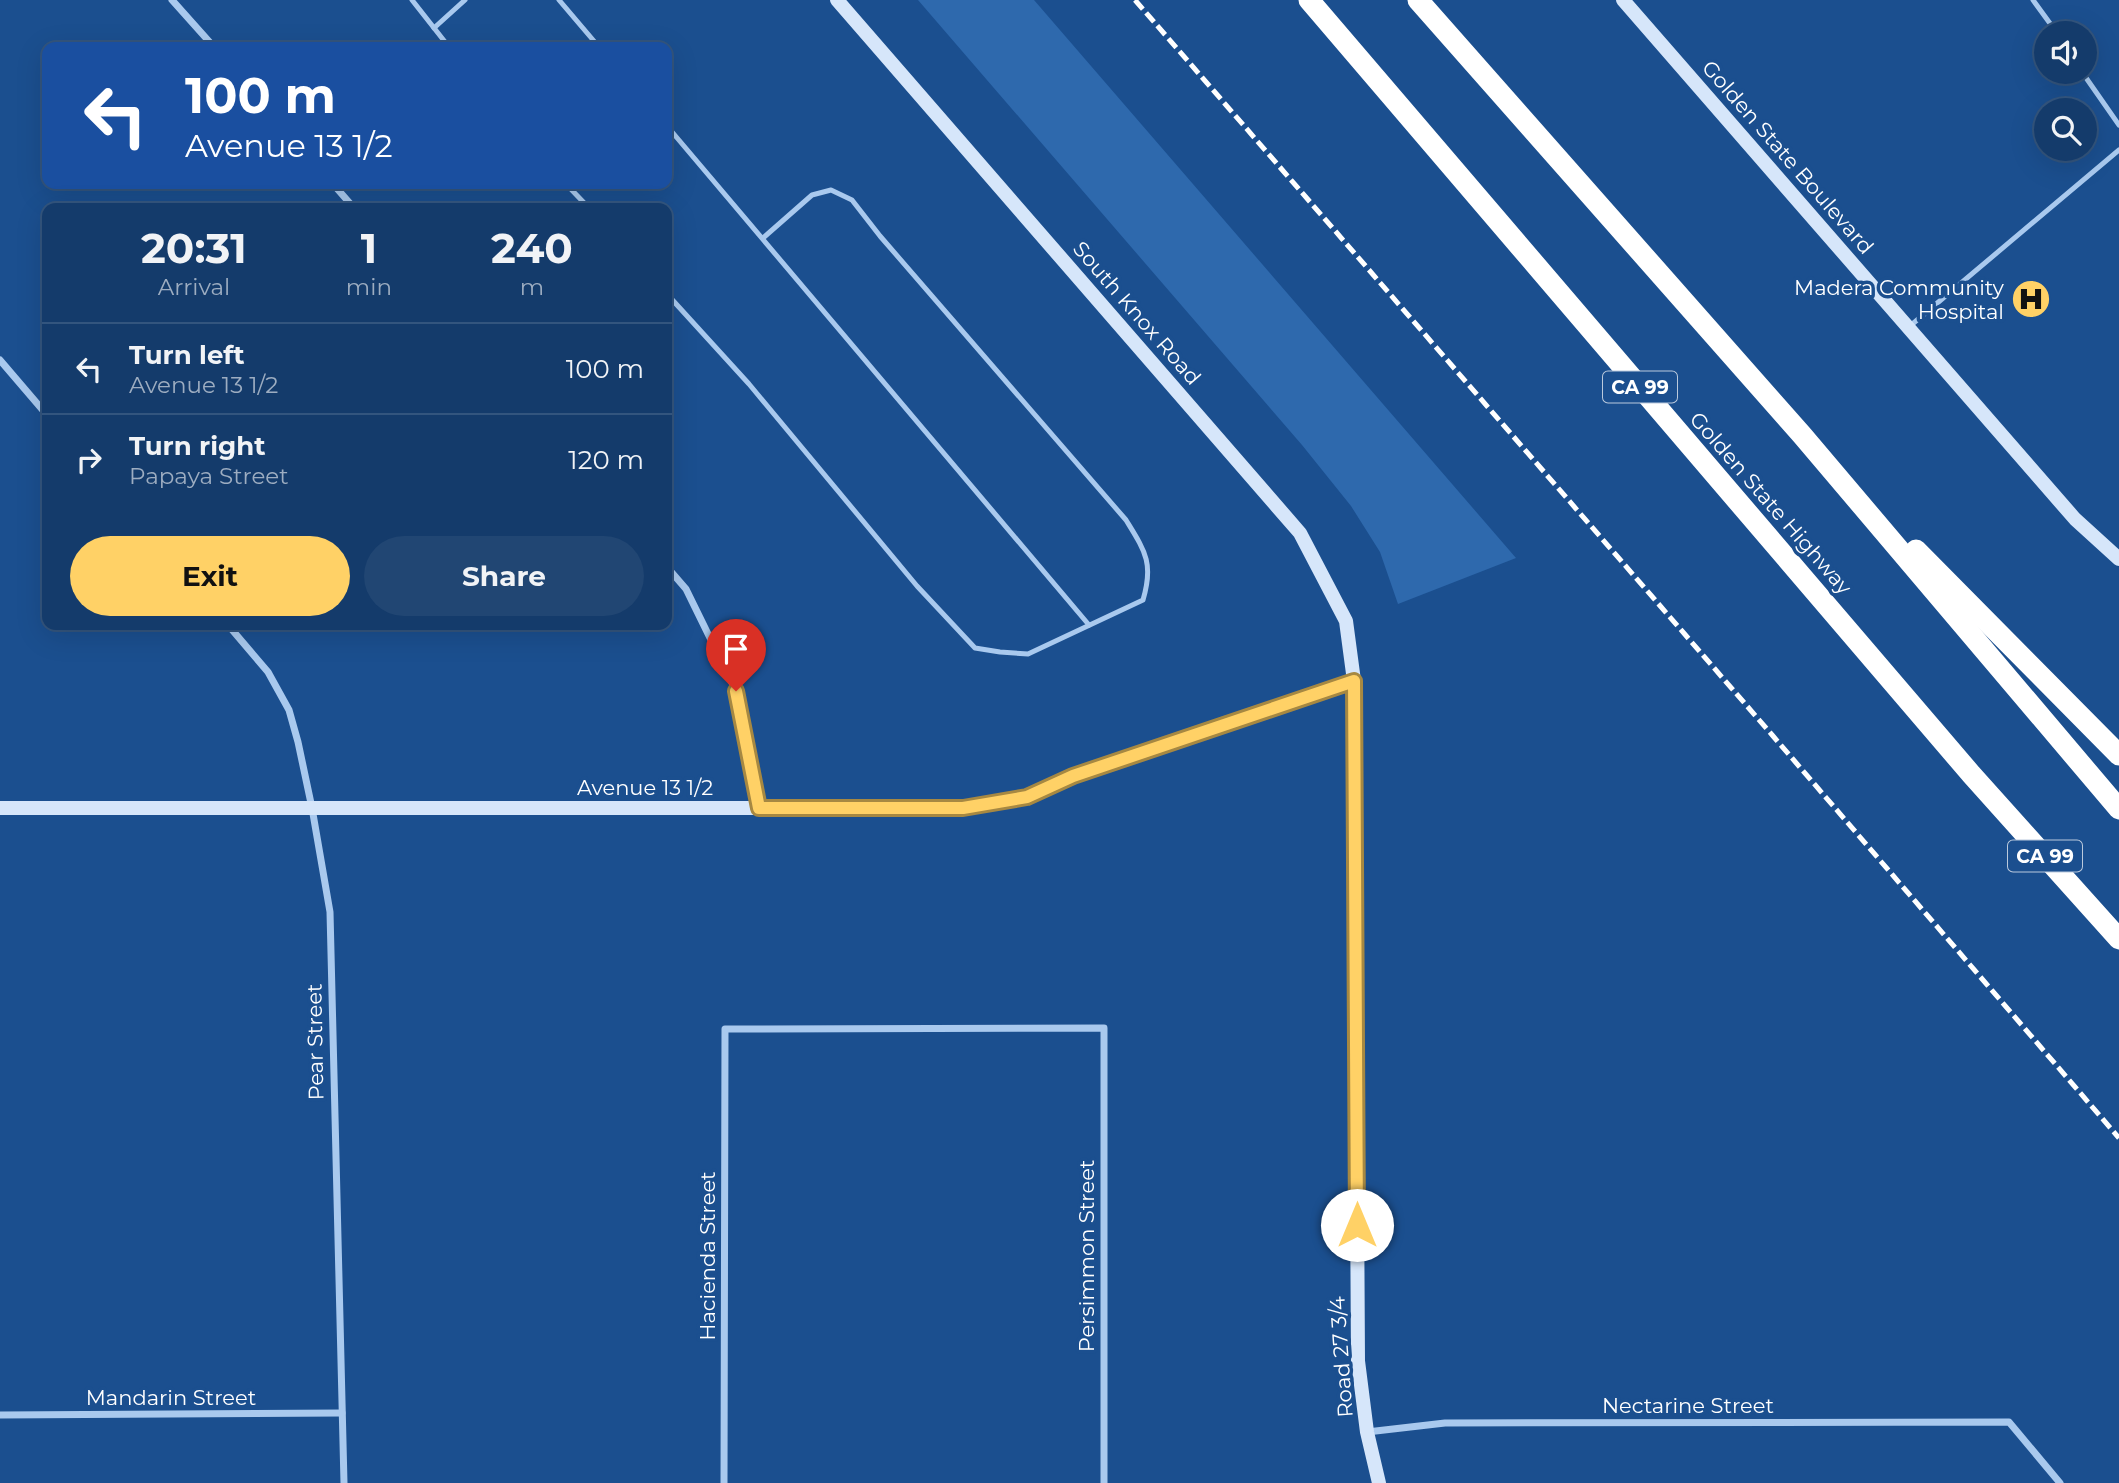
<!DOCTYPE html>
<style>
body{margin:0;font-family:Montserrat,sans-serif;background:#214673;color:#f1f3f6;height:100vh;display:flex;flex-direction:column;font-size:26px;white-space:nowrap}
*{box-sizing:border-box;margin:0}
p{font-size:23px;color:#9dadc1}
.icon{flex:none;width:38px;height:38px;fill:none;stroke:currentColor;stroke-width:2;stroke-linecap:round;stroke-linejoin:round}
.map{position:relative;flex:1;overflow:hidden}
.details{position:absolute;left:42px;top:203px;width:630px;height:427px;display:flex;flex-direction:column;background:#143b6b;border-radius:14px;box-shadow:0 7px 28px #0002,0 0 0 2px #33557e}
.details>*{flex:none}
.banner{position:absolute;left:42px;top:42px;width:630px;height:147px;border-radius:14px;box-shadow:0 7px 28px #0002,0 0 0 2px #33557e;background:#1a4fa0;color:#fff;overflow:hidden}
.tools{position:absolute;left:2034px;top:21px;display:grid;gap:14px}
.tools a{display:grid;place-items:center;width:63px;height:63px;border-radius:50%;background:#143b6b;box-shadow:0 7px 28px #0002,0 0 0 2px #33557e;font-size:35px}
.pin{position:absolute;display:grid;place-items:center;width:60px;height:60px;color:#fff;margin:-72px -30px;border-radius:50% 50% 50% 0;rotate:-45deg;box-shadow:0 0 7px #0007}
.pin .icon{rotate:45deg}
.me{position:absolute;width:77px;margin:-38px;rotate:0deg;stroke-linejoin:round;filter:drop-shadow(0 0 5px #0008)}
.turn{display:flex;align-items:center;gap:24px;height:147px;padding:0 28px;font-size:32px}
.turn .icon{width:91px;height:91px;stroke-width:2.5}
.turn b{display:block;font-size:49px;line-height:60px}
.eta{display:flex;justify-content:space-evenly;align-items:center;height:119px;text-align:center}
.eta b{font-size:42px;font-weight:700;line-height:49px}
.primary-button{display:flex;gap:14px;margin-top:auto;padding:14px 28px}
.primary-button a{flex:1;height:80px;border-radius:42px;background:#ffd166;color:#111;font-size:28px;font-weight:700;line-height:80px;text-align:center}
.primary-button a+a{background:#214673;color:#f1f3f6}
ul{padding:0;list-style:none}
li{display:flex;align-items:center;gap:21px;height:91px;padding:0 28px;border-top:2px solid #33557e}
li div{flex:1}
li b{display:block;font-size:26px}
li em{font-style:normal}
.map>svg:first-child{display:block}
</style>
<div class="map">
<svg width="2119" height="1483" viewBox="0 0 2119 1483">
<rect width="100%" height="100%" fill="#1b4f8f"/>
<polygon fill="#2e69ad" points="918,0 1034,0 1516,558 1398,604 1380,552 1351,506 1302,445"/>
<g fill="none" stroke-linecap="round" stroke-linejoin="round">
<g stroke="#a9c9ee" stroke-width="5">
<polyline points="412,0 449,47"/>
<polyline points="559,0 599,47"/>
<polyline points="2033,0 2057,33"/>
<polyline points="434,28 465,0"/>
<polyline points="2082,72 2119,125"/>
<polyline points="667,126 1089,625"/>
<polyline points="566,184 589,208"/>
<path d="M667,294l82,90 168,202 58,62 25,4 28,2 115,-54c11,-37 2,-49 -17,-80l-246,-284 -28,-36 -21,-10 -19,5 -49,43"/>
<polyline points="1910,326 2119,150"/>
</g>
<g stroke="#a9c9ee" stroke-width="7">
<polyline points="172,0 214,47"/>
<polyline points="333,184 354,208"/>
<polyline points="0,360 47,415"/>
<polyline points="667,567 686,589 736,691 759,808"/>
<polyline points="228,625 268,672 289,710 298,742 312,808 330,912 344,1483"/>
<polyline points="0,1415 342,1413"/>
<polyline points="1367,1432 1445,1423 2009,1422 2060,1483"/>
<polyline points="724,1483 725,1029 1104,1028 1104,1483"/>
</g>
<g stroke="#d6e6fa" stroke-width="14">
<polyline points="837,0 1300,533 1346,621 1354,681 1358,1361 1367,1432 1379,1483"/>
<polyline points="1623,0 2075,519 2119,559"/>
<polyline points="0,808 963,808 1027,797 1073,777 1354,681"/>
</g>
<g stroke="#fff" stroke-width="21">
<polyline points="1309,0 1971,774 2119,939"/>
<polyline points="1418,0 1802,435 2119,809"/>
<polyline points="1916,550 2119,755"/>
</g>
<polyline stroke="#fff" stroke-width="5" stroke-dasharray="12 5" stroke-linecap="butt" points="1135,0 1773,736 2119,1138"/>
</g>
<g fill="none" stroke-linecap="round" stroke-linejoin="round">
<g stroke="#a68842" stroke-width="18">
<polyline id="route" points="736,691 759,808 963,808 1027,797 1073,776 1354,681 1357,1225"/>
</g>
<use href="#route" stroke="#ffd166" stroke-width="12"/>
</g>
<defs>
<g id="hospital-disc" transform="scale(2.0125)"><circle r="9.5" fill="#ffd166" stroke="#1b4f8f"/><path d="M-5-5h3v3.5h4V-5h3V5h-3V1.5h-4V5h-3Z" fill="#111"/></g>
</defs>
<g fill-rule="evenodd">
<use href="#hospital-disc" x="2031" y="299"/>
</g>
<g text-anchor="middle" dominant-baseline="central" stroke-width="7" stroke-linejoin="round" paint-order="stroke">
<g fill="#1b4f8f" stroke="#bbcadd" stroke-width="2">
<rect x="1603" y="371.5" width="74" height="31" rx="5"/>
<rect x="2008" y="840.5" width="74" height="31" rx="5"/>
</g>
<g font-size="19" font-weight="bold" fill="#fff">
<text x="1640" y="387">CA 99</text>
<text x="2045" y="856">CA 99</text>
</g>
<g font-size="21" fill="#fff" stroke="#1b4f8f">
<text transform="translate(1788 157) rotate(49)">Golden State Boulevard</text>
<text transform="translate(1137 313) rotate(49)">South Knox Road</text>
<text transform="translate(1771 503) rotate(49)">Golden State Highway</text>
<text x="645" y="787">Avenue 13 1/2</text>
<text transform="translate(315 1042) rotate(-91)">Pear Street</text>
<text transform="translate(707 1256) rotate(-90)">Hacienda Street</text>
<text transform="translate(1086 1256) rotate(-90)">Persimmon Street</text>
<text transform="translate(1341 1357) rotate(-94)">Road 27 3/4</text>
<text x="171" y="1397">Mandarin Street</text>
<text x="1688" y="1405">Nectarine Street</text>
</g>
<g font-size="21" fill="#fff" stroke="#1b4f8f" text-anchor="end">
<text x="2004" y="287">Madera Community<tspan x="2004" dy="24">Hospital</tspan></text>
</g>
</g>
</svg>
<div class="tools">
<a><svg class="icon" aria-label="sound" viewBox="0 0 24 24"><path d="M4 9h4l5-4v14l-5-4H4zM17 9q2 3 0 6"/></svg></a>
<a><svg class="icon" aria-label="search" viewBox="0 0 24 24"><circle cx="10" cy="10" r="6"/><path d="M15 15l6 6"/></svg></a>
</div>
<div class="pin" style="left:736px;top:691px;background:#d93025"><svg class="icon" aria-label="arrive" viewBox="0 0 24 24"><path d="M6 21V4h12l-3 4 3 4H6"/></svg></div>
<svg class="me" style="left:1357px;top:1225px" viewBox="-20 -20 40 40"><circle r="19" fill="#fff"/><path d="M0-13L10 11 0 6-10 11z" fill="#ffd166"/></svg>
<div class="banner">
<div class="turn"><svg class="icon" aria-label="left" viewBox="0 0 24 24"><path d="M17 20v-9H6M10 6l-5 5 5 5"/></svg><div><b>100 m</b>Avenue 13 1/2</div></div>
</div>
<section class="details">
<div class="eta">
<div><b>20:31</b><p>Arrival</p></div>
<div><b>1</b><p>min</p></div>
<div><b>240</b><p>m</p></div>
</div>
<ul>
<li><svg class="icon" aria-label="left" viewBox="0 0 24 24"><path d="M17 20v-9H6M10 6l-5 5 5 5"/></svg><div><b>Turn left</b><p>Avenue 13 1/2</p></div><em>100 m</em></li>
<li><svg class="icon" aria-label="right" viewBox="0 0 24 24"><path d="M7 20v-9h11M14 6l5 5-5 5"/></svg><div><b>Turn right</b><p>Papaya Street</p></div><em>120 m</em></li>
</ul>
<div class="primary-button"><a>Exit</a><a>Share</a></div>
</section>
</div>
